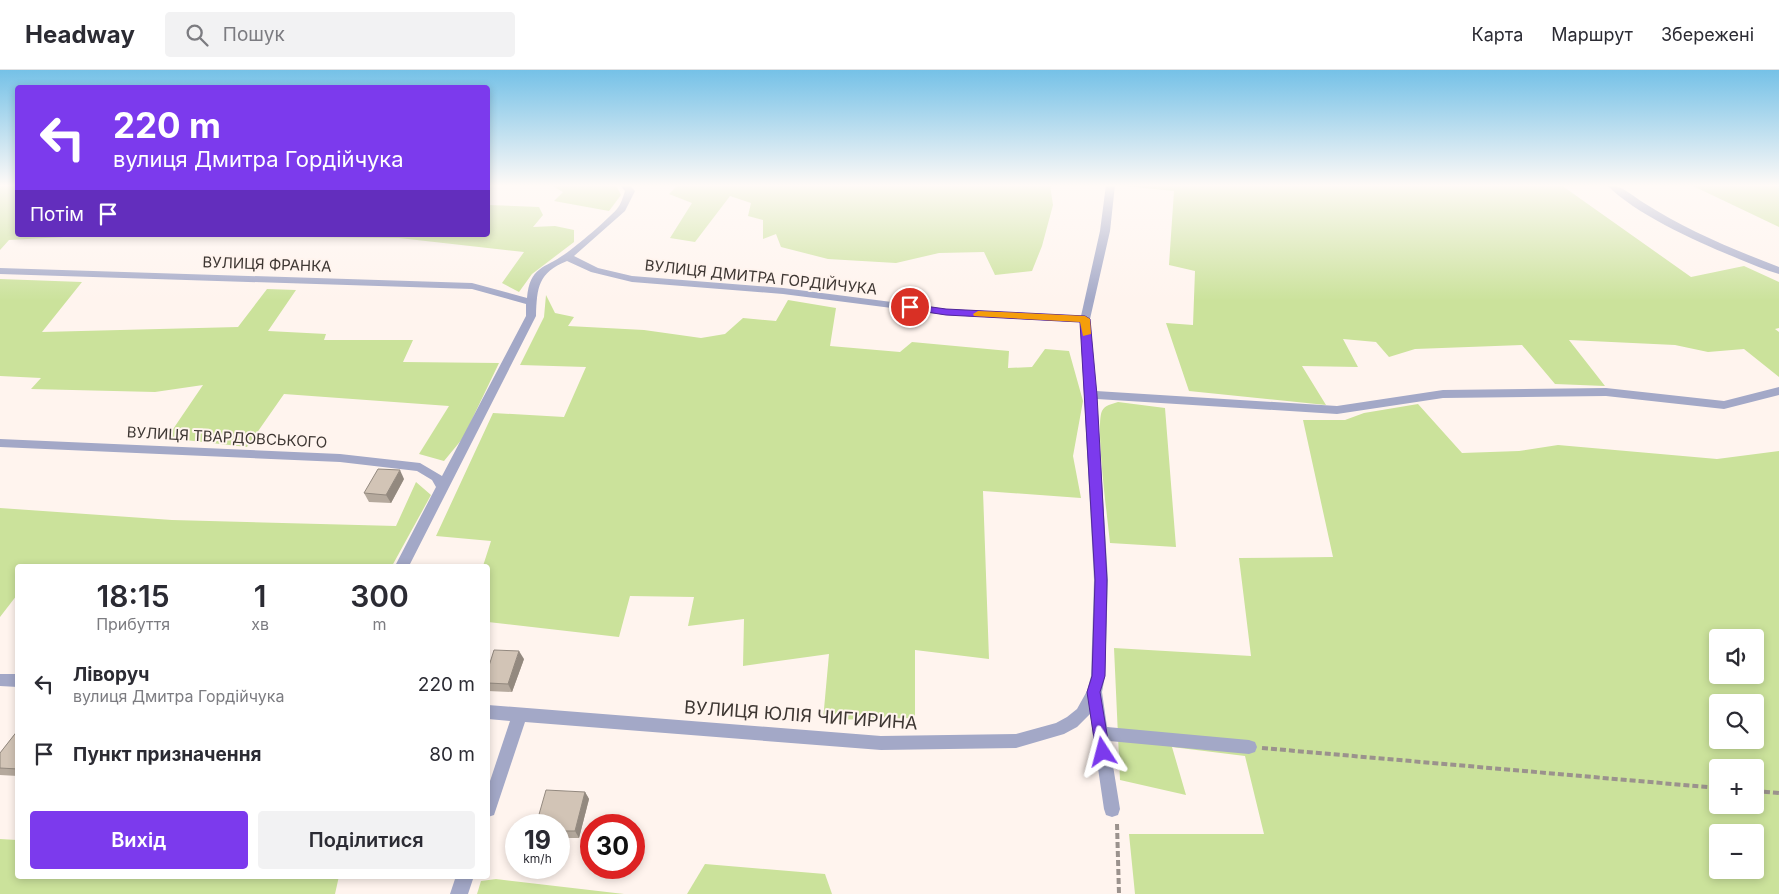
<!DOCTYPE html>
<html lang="uk">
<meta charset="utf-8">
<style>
body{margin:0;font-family:Inter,sans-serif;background:#f2f2f3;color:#2b2b33;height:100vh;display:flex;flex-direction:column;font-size:19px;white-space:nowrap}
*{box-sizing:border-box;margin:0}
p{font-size:16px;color:#7c7c81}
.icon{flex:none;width:28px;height:28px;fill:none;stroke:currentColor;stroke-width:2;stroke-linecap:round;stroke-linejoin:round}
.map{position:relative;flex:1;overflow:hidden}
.details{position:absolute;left:15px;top:494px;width:475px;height:315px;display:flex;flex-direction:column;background:#fff;border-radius:5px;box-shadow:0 2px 8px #0003}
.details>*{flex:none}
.guide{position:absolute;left:15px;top:15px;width:475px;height:152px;border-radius:5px;box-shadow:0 2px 8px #0003;background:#7c3aed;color:#fff;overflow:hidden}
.fabs{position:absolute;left:1709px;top:559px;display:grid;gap:10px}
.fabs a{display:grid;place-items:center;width:55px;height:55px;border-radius:5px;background:#fff;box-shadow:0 2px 8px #0003;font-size:25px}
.speed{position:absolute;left:505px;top:744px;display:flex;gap:10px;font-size:25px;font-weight:700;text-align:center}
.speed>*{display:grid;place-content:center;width:65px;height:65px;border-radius:50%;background:#fff;box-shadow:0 2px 8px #0003;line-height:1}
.speed small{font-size:12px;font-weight:400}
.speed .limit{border:8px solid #d22;background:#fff;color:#111}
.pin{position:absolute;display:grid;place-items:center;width:42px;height:42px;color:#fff;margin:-21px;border:2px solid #fff;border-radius:50%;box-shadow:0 1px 5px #0007}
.me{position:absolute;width:55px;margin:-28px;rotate:351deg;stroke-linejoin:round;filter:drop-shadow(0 0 4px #0008)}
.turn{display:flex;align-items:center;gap:18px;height:105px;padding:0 15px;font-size:22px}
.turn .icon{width:65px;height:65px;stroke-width:2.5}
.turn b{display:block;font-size:35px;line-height:42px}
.then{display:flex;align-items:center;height:48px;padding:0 15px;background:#0003;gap:10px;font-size:19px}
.eta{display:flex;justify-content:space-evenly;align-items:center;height:85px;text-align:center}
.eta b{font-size:30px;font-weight:600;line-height:35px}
.action{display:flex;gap:10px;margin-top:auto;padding:10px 15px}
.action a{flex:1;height:58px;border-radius:5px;background:#7c3aed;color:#fff;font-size:20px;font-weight:600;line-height:58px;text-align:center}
.action a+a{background:#f2f2f3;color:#2b2b33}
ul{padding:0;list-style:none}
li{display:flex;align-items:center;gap:15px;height:70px;padding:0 15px}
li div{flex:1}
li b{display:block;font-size:19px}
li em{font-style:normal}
header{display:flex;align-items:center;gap:30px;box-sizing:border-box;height:70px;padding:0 25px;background:#fff;border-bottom:1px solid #e1e1e2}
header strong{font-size:24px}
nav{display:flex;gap:28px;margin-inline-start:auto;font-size:18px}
.search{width:350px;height:45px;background:#f2f2f3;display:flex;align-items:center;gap:12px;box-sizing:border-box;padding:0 18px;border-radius:5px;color:#7c7c81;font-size:19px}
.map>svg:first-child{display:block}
</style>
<header>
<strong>Headway</strong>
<div class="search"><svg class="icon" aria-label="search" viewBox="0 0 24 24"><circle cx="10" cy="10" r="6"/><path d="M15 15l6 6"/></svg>Пошук</div>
<nav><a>Карта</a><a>Маршрут</a><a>Збережені</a></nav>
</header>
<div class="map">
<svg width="1779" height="824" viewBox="0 0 1779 824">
<rect width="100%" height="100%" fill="#fff4ee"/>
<g fill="#cbe29b" fill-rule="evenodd">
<polygon points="0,115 17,115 18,165 101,165 9,170 0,180"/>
<polygon points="551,115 616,115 621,125 609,141 554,131 563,122"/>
<polygon points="678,115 1050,115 1053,135 1042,176 1032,201 995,205 984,182 939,183 896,193 828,189 781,177 776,164 763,169 763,150 748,146 751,133 730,126 695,172 670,168 692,133 669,124"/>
<polygon points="1561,115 1691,207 1744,196 1779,212 1779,258 1775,259 1779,262 1779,307 1744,279 1708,282 1675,275 1569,270 1605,316 1555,314 1522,275 1415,279 1389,287 1376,272 1343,269 1358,297 1302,296 1326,335 1189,321 1166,253 1193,255 1195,201 1169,195 1174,121 1125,116"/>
<polygon points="1691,115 1779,115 1779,157"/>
<polygon points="488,135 539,137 543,145 533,157 555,156 574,160 574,172 532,204 519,222 502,213 524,182 399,168 127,165 488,165"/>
<polygon points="0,209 82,212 42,262 238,257 267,219 296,220 268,261 326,264 324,270 413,270 403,292 499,293 463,368 444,391 419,384 449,336 284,324 247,377 167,368 203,315 155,322 31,319 41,308 0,306"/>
<polygon points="546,225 555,243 574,247 568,256 644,260 701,268 725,264 743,248 776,251 788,230 836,238 830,276 900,282 912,272 1009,281 1008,298 1032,297 1045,279 1069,281 1083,331 1073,386 1081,428 983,421 989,589 915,580 915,648 823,650 829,584 743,596 744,549 688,556 694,527 630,526 619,567 488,552 488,496 483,496 491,471 436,466 493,343 564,347 586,297 520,295 544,247"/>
<path d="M1118,332l47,6 11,139 -66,-4c-2,-21 -15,-118 -8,-132 3,-6 10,-7 16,-9z"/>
<path d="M1418,334l44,49 57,-2 39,-6 159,14 62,-8v443h-644l-6,-60h135l-19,-78 -73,-9 14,48 -66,-15 -6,-132 137,8 -12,-98 94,-1 -30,-137h42l19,-7zM1718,568h37v37h-37zM1718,632h37v38h-37zM1718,698h37v37h-37zM1718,762h37v38h-37z"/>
<polygon points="416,412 431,425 392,496 18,496 17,525 0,547 0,438 172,450 396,456"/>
<polygon points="0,769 17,770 18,806 339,806 335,824 0,824"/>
<polygon points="705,794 825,804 832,824 687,824"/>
<polygon points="496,809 624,824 477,824 481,811"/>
</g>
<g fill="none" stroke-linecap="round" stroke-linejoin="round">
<g stroke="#9b928d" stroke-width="4" stroke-dasharray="6 3" stroke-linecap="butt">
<polyline points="1262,678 1718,718"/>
<polyline points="1755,721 1779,723"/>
<polyline points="1117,754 1119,824"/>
</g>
<g fill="#a3a8c7" fill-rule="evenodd">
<path d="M620,115h9l6,6 -10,20 -51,45 24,12 34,8 151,12 163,21 135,7 19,-85 6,-46h9l-5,46 -20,88 6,72 241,15 106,-16 163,-2 118,13 55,-14v8l-55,14 -118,-13 -163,2 -106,16 -240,-15 11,181 -3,96 -3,16 5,35 142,13 6,2 2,5 -2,5 -6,2 -140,-13 11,68 -2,6 -6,2 -6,-2 -2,-6 -14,-95 -13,13 -13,7 -48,14 -135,2 -356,-28 -31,93 -6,2v-30l22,-66 -22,-2v-14l393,31 135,-2 40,-11 11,-6 10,-8 10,-18 4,-15 3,-96 -14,-258 -134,-7 -163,-21 -151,-12 -41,-10 -24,-11c-29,12 -30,26 -31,55l-127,250h-14l41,-79 -4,-7 -15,-9 -77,-9 -340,-15v-8l340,15 80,9 22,13 84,-160v-12l-54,-15 -472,-15v-6l472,15 55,15c3,-32 17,-29 38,-44 13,-9 41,-33 52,-45 4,-5 6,-12 8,-18z"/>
<path d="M1607,115c15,0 24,10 37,18 42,27 88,46 135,64v7c-14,-4 -27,-10 -40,-15 -39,-16 -103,-44 -132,-74z"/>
<polygon points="0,604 18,604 18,617 0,616"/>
<polygon points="456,806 474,806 468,824 450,824"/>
</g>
</g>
<g fill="#b5a99d">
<polygon points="404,409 391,433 369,432 364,423"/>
<polygon points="524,589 512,622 488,621 488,599"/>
<polygon points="18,660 18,706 0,705 0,683"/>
<polygon points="585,722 589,729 579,768 559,768 559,755"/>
</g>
<g fill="#93897f">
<polygon points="400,400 404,409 391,433 386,425"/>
<polygon points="519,581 524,589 512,622 508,614"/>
<polygon points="585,722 589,729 579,768 575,761"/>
</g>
<g fill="#d2c4b6" stroke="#93897f">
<polygon points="378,399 400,400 386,425 364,423"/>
<polygon points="494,580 519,581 508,614 488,613 488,599"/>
<polygon points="18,660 18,699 0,698 0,683"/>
<polygon points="546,720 585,722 575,761 559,761 559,755 536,755"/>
</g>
<linearGradient id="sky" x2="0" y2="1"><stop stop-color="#75c1e7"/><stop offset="0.5" stop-color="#fffaf7"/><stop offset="1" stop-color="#fffaf7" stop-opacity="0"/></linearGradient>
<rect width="1779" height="231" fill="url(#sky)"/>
<polygon fill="#7c3aed" stroke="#51269a" points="910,234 946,239 1085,246 1090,249 1097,325 1107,510 1105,606 1100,622 1110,682 1108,687 1103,688 1098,687 1096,682 1087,622 1092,606 1095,510 1080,252 946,245 907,239 907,235"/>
<polygon fill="#f59e0b" points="978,241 1085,246 1090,249 1091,264 1083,266 1080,252 974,246 973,244"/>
<g text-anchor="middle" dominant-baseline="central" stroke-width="4" stroke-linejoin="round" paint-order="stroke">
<g font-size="15" fill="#3e3733" stroke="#fff4ee">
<text transform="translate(267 194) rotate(2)">ВУЛИЦЯ ФРАНКА</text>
<text transform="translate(761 207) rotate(6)">ВУЛИЦЯ ДМИТРА ГОРДІЙЧУКА</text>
<text transform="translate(227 367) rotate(3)">ВУЛИЦЯ ТВАРДОВСЬКОГО</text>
</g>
<g font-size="18" fill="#3e3733" stroke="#fff4ee">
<text transform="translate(801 645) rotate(4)">ВУЛИЦЯ ЮЛІЯ ЧИГИРИНА</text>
</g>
</g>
</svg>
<div class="fabs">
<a><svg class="icon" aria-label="sound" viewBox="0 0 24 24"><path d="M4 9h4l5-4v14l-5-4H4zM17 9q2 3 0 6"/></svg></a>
<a><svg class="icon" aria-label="search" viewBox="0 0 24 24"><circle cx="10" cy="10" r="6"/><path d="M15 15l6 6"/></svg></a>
<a>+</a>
<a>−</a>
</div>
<div class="speed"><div>19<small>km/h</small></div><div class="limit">30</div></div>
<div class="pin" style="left:910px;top:237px;background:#d93025"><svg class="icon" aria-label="arrive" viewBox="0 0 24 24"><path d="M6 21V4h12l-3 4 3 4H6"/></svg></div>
<svg class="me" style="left:1103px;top:682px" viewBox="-20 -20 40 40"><path d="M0-17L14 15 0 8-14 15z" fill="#7c3aed" stroke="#fff" stroke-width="4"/></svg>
<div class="guide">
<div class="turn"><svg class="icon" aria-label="left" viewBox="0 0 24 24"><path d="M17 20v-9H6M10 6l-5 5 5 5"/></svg><div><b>220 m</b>вулиця Дмитра Гордійчука</div></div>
<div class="then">Потім<svg class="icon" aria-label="arrive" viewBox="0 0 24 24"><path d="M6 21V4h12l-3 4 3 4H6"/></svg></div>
</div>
<section class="details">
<div class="eta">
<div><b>18:15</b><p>Прибуття</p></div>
<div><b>1</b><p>хв</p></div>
<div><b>300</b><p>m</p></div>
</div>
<ul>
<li><svg class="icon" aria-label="left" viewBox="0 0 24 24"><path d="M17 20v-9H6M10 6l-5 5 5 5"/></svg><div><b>Ліворуч</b><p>вулиця Дмитра Гордійчука</p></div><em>220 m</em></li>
<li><svg class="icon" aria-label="arrive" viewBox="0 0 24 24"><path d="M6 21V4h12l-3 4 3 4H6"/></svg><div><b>Пункт призначення</b></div><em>80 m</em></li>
</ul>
<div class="action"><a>Вихід</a><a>Поділитися</a></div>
</section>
</div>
